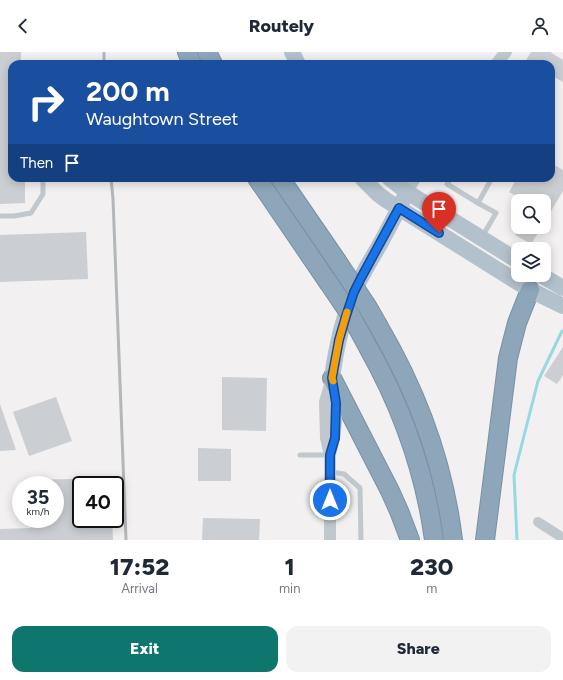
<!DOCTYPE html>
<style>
body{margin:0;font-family:Figtree,sans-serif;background:#f2f2f3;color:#1f2937;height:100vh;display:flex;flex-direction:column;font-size:15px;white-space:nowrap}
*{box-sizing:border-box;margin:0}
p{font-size:13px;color:#747a83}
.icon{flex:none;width:22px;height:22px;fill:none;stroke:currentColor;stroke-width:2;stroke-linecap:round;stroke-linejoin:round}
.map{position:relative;height:488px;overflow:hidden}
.panel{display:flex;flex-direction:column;background:#fff;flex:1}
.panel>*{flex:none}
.guide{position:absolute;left:8px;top:8px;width:547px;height:122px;border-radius:12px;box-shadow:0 2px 10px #0003;background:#1a4fa0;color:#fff;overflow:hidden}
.controls{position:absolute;left:511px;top:142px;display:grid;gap:8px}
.controls a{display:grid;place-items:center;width:40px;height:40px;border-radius:8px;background:#fff;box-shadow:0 2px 10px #0003;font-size:20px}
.speed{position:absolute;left:12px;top:424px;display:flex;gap:8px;font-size:20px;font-weight:700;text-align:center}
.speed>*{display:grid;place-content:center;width:52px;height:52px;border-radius:50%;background:#fff;box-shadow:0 2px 10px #0003;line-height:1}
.speed small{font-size:10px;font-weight:400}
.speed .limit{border:2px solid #111;border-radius:6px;background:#fff;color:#111}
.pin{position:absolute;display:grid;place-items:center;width:34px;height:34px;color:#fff;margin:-41px -17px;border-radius:50% 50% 50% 0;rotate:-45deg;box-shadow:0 0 4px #0007}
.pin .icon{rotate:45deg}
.me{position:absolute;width:44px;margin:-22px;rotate:0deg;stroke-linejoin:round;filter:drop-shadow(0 0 3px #0008)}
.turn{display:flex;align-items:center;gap:14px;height:84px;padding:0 12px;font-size:18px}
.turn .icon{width:52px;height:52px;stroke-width:2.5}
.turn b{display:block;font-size:28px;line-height:34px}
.then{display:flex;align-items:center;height:38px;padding:0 12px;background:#0003;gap:8px;font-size:15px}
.eta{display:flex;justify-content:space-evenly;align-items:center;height:68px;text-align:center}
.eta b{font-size:24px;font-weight:800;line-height:28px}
.cta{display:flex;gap:8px;margin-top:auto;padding:8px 12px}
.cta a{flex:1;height:46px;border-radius:12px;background:#0f766e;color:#fff;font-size:16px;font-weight:800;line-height:46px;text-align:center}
.cta a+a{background:#f2f2f3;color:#1f2937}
header{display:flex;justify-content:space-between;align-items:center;height:52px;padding:0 12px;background:#fff;font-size:18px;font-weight:800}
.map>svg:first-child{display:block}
</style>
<header><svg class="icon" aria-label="back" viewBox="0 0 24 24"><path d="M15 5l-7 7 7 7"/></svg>Routely<svg class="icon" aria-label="person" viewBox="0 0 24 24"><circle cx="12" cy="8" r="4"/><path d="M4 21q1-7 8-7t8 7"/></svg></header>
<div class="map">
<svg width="563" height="488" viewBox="0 0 563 488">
<rect width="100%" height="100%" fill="#f2f0f0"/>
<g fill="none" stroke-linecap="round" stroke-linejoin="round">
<polyline stroke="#96d9e3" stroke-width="3" points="517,488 514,423 538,329 562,279"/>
</g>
<g fill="#cbced2">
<polygon points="0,0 21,0 21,12 12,12 12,126 25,126 25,151 0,152"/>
<polygon points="531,0 550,0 563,8 563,30 551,23 551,12 533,12 526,8"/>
<polygon points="551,111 563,118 563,139 544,171 544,149 525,149 509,140 517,126 551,126"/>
<polygon points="520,175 542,175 531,192 515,183"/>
<polygon points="86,180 88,227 0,230 0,183"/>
<polygon points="563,295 563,323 557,332 544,324"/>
<polygon points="222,325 267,326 266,379 222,378"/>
<polygon points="56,345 72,389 29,404 13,360"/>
<polygon points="0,352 16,398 0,399"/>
<polygon points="198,396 231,397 231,429 198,429"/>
<polygon points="111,426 111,433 81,433 81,467 112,467 113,488 0,488 0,477 31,476 31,467 55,467 55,433 30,433 30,428"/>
<polygon points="203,466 260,467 259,488 202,488"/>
</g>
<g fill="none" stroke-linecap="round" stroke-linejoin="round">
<g stroke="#7991a5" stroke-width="20">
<g id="motorway">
<polyline points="187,0 192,12"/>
<polyline points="207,0 213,12"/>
<polyline points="257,126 328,230"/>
<polyline points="280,126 337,209"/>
<path d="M379,275c38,65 65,138 74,213"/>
<path d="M369,297c33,59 56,124 65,191"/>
<polyline points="332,326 390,439 399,459 410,488"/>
<polyline points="485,488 508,306 517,271 530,238"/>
</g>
</g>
<g stroke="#c0c8cd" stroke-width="5">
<polyline points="451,126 447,132 478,151"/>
<polyline points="0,164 14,164 31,161 43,142 43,126"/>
<polyline points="482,185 496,161 478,151 492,126"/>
<polyline points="300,403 329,403"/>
<polyline points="331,420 344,422 360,436 361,488"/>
</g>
<polyline stroke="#c0c8cd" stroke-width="10" points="538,470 563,486"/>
<g stroke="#c0c8cd" stroke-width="12">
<polyline points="496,12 506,0"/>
<polyline points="407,140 415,126"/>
<path d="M330,402c6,-20 8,-42 5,-63"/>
<polyline points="330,488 330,403 326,386 325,350 332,326"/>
</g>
<g stroke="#b3c1cc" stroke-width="16">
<polyline points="292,0 298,12"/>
<polyline points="362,126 378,142 386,148 530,238 563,254"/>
<polyline points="389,126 407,140 518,209"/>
<polyline points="541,223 563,236"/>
<path d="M332,326c4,-30 10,-58 22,-86 7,-16 16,-31 25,-46 10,-18 19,-36 28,-54"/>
</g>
<use href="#motorway" stroke="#8da6b9" stroke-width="18"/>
<g stroke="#b3b6ba" stroke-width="3">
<polyline points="104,0 104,12"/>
<polyline points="111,126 113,147 126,488"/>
</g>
<g stroke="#7991a5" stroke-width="20" stroke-linecap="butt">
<g id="motorway-bridge">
<polyline points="337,209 367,254 379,275"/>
<polyline points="328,230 351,264 369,297"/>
</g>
</g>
<use href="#motorway-bridge" stroke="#8da6b9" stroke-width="18"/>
</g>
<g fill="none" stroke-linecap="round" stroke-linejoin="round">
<g stroke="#114b97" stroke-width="10">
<polyline id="route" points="330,448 330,403 335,386 336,351 332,326 339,288 346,264 354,240 361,226 399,156 439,181"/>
</g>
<use href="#route" stroke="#1a73e8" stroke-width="7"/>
<polyline stroke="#f59e0b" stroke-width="7" points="333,329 332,326 339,288 347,260"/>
</g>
</svg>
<div class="controls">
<a><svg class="icon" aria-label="search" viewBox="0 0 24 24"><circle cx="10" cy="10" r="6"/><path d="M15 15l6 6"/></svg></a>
<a><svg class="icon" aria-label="layers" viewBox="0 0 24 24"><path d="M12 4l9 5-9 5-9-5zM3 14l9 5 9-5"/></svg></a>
</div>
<div class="speed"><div>35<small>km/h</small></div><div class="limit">40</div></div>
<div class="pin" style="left:439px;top:181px;background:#d93025"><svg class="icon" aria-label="arrive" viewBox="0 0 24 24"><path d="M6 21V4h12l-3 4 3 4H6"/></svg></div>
<svg class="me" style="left:330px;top:448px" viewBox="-20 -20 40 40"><circle r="17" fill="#1a73e8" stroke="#fff" stroke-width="3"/><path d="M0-11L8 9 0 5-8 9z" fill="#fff"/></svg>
<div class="guide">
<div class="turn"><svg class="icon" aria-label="right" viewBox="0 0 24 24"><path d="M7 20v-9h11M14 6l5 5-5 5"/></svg><div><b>200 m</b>Waughtown Street</div></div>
<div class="then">Then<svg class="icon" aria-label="arrive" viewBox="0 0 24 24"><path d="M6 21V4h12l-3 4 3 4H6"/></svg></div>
</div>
</div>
<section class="panel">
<div class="eta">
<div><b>17:52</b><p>Arrival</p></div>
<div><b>1</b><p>min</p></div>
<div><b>230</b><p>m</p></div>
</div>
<div class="cta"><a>Exit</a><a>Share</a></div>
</section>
